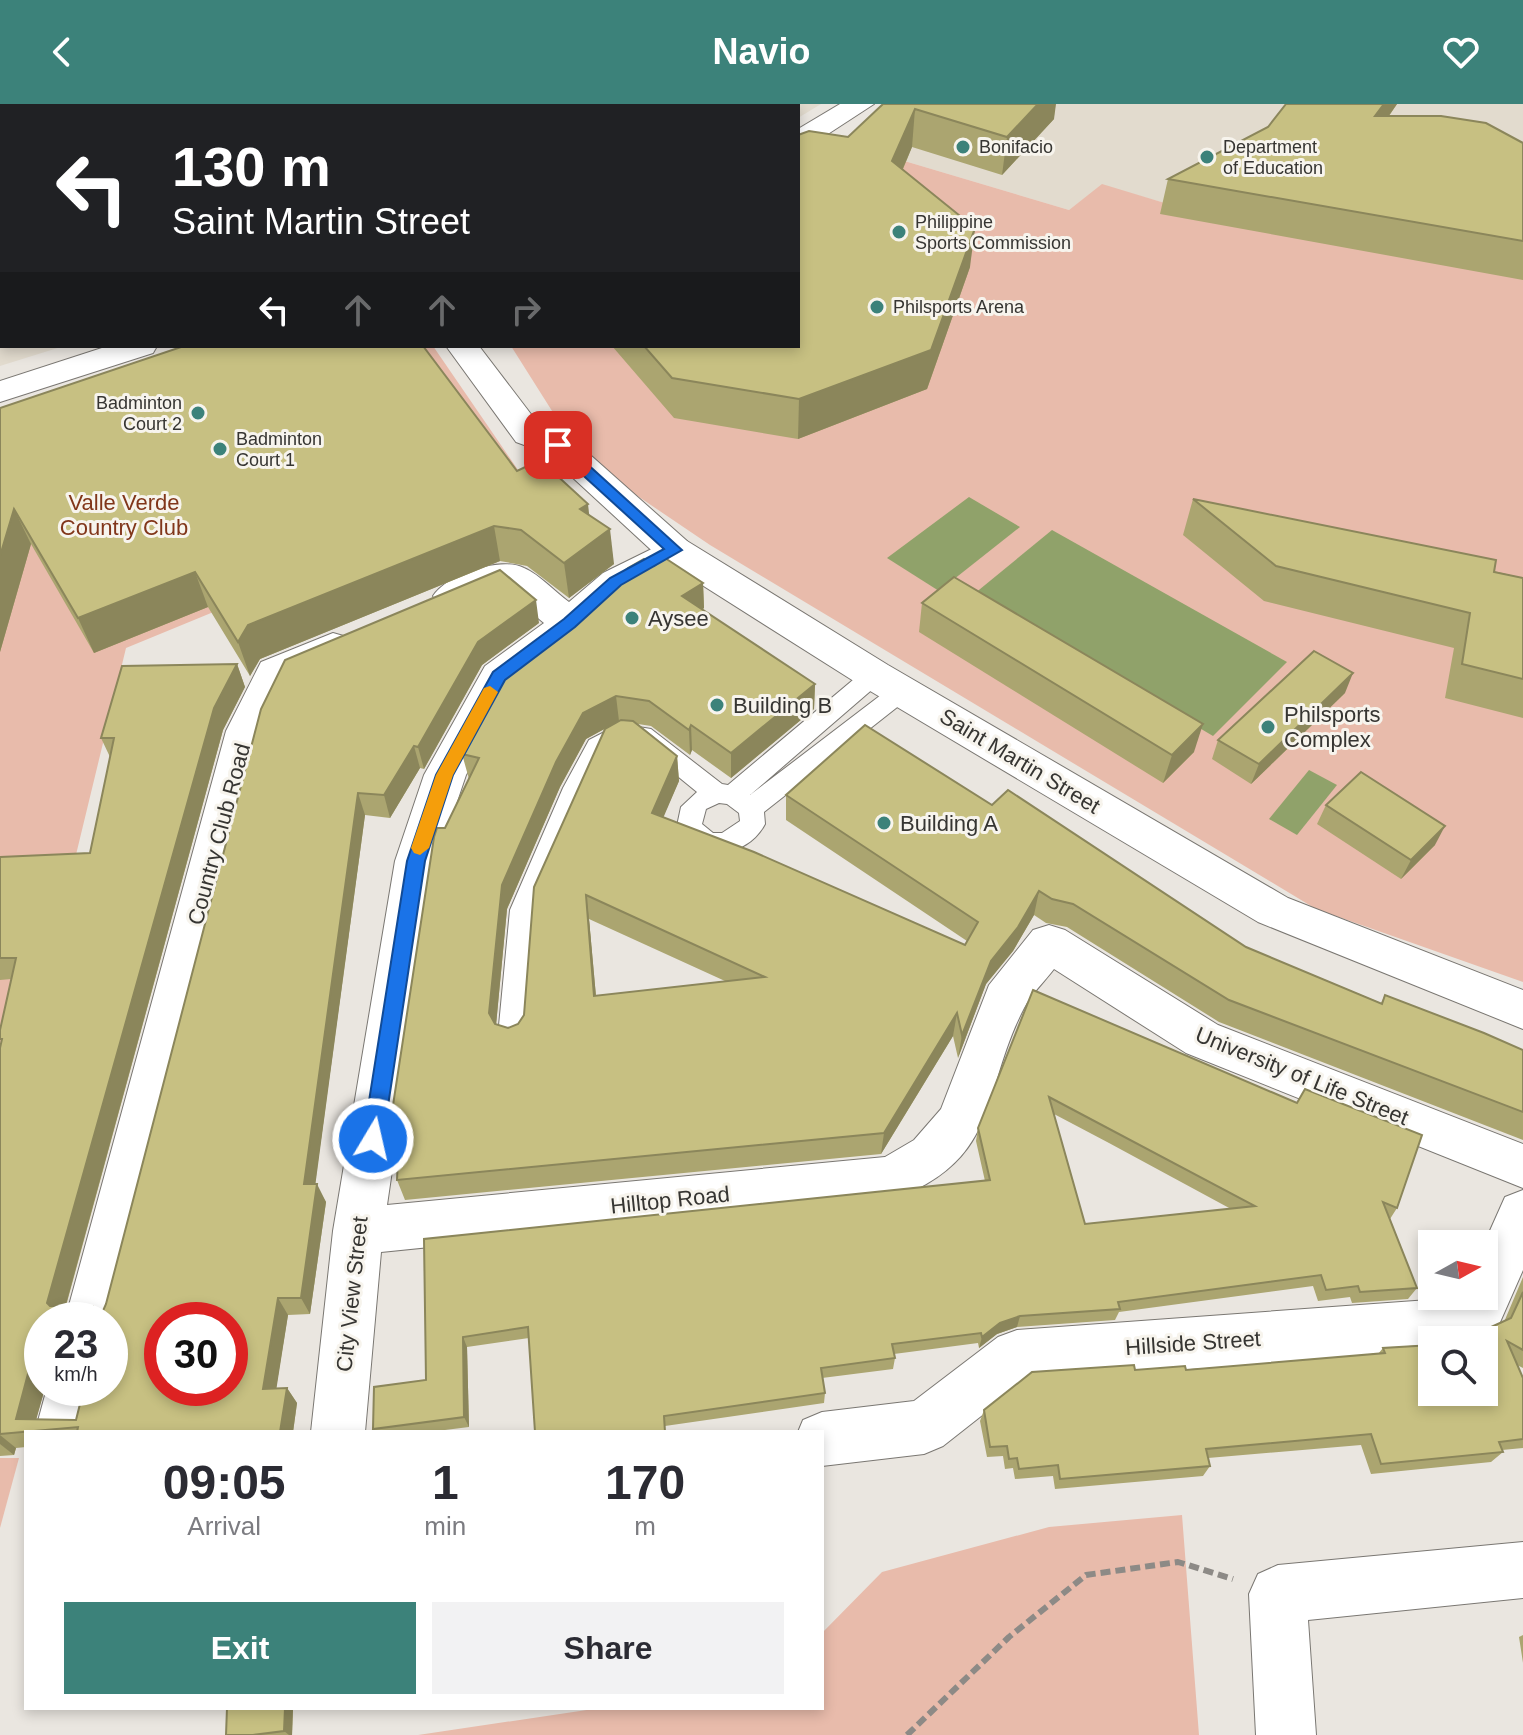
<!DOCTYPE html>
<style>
body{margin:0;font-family:Helvetica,sans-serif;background:#f2f2f3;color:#2b2b33;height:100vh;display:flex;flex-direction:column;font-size:30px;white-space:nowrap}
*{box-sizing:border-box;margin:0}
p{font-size:26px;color:#7c7c81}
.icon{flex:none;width:44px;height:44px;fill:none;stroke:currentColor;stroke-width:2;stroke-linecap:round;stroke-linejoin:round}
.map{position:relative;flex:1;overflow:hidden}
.sheet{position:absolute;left:24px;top:1326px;width:800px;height:280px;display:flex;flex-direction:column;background:#fff;border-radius:0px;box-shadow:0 4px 12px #0003}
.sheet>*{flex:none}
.top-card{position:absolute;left:0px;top:0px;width:800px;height:244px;box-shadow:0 4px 12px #0003;background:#202124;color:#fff;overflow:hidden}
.needle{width:52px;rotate:82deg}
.buttons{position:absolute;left:1418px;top:1126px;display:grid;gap:16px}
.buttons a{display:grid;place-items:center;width:80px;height:80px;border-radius:0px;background:#fff;box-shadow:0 4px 12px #0003;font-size:40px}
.speed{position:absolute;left:24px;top:1198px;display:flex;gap:16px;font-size:40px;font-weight:700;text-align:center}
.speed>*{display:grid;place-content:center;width:104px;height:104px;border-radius:50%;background:#fff;box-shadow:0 4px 12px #0003;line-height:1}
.speed small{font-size:20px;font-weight:400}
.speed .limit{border:12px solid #d22;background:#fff;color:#111}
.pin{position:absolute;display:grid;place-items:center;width:68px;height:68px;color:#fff;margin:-34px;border-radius:16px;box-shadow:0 4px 12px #0006}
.me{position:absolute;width:88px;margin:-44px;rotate:9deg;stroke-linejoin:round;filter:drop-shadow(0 0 6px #0008)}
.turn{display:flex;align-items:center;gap:28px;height:168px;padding:0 40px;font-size:36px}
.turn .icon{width:104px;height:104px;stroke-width:2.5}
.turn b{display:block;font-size:56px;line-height:68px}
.lanes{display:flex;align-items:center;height:76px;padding:0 40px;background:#0003;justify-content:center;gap:40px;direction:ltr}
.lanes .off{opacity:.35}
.eta{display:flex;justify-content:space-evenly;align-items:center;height:136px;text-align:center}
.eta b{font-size:48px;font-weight:700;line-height:56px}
.button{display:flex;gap:16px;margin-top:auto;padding:16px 40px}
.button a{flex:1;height:92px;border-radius:0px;background:#3c827a;color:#fff;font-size:32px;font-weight:700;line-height:92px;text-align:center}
.button a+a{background:#f2f2f3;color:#2b2b33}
header{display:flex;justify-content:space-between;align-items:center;height:104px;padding:0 40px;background:#3c827a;color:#fff;font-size:36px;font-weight:700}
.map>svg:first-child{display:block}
</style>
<header><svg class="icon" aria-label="back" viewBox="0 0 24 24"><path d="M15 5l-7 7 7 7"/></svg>Navio<svg class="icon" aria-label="heart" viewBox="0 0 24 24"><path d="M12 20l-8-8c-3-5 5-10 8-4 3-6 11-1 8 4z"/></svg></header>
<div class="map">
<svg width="1523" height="1631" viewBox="0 0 1523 1631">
<rect width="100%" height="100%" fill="#eae6e0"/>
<g fill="#e2dbce">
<polygon points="0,0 821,0 798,14 798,2 2,2 2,242 64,242 0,262"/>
<polygon points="903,0 1523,0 1523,112 1168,100 1102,81 1069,106 854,42"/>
</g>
<g fill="#e8bbab">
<polygon points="854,42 1069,106 1102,80 1168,100 1241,65 1523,112 1523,878 1316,805 710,441 608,372 559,318 511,242 798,242"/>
<polygon points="245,242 433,242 527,379 126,544 74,759 0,993 0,320"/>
<polygon points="0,1354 19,1354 0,1424"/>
<polygon points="1182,1411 1199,1631 418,1631 600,1604 822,1604 822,1529 882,1468 1049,1423"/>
</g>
<g fill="#90a26a">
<polygon points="969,393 1020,423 939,487 887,454"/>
<polygon points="1052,426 1287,558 1213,632 974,490"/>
<polygon points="1309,666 1337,681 1297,731 1269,715"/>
</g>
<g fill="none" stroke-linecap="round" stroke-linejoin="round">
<g stroke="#7a7772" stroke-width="2">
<g id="service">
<polygon points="0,0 9,0 0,6"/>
<polygon points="532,0 556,0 557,2 533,2"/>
<rect x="0" y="58" width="2" height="11"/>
<path d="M874,563l12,8 -4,6 -132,114 144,-110h16l4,6 -4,6 -146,115 1,12c-19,36 -69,38 -88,2l4,-19 16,-15 -60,-49 -14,-1 -17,10 -70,158 -10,126 -4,8 -10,4 -10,-4 -4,-8 12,-126 53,-122 26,-48 31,-16 31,5 71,55 6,1 138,-116zM719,699l8,1 12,9 1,8 -18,12h-9l-11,-9 4,-15z"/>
</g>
</g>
<g stroke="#7a7772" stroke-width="2">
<g id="minor">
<path d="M674,434l13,3 5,9 -5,9 -58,32 -46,41 -69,53 -48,90 -29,86 -50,344 498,-48 29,-17 27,-31 48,-124 44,-55 16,-5 16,5 153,95 305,119v44l-337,-135 -132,-84c-9,12 -23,25 -30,39 -44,85 -22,151 -132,192l-511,52 -16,180h-54l22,-201 62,-370 29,-86 61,-109 59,-43 -39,-32 -53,18 -13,-4 -6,-9c13,-21 68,-40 91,-28 16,7 31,24 45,34l34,-29z"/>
<polygon points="333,529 347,533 352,543 347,553 290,577 266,627 110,1232 110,1216 65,1216 226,627 261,558"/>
<polygon points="1523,1086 1523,1166 1497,1225 1468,1236 1432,1236 1432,1247 1425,1249 1027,1276 943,1342 924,1350 822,1362 822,1328 798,1328 803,1316 822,1308 914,1297 998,1233 1017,1226 1484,1192 1484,1140 1505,1093"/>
<polygon points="47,1284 101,1284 89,1328 35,1328"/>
<polygon points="1523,1438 1523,1494 1308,1516 1316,1631 1256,1631 1249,1490 1258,1470 1278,1461"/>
</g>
</g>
<g stroke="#7a7772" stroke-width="2">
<g id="tertiary">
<rect x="91" y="0" width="28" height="2"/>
<polygon points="128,0 157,0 158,2 129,2"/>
<polygon points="840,0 874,0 808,43 798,46 798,25"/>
<polygon points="108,242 157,242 153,249 0,298 0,277"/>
<polygon points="446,242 479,242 540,322 570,333 687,437 888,561 1288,794 1523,886 1523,925 1258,818 860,581 661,455 546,349 516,338"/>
</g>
</g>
<polyline stroke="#8d8a86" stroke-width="4" stroke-dasharray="6 3" stroke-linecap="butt" points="199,2 204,0"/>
<polyline stroke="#8d8a86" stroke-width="6" stroke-dasharray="10 5" stroke-linecap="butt" points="907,1631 1009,1533 1086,1471 1178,1458 1233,1475"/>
<use href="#service" fill="#fff" fill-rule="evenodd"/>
<use href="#minor" fill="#fff" fill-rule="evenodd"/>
<use href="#tertiary" fill="#fff" fill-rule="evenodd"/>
</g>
<g fill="#aba570" fill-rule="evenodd">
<polygon points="694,0 772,0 769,2 699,2"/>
<polygon points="883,0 1054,15 1002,71 912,43 903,65 970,163 927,285 798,335 674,314 612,242 798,242 848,33"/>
<polygon points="1286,0 1397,0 1389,12 1523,39 1523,176 1160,110 1168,75 1268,23"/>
<polygon points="0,304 517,367 589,411 614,460 569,494 527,462 500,457 260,555 250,572 208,503 94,549 31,440 0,548"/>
<polygon points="1193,395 1523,474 1523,614 1445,594 1454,544 1264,497 1183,431"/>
<path d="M654,462l49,17 1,25 -2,2 113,74 -1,25 -83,69 -39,-28 -2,5 -39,-29 -13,-2 39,32 2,25 -16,36 302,128 2,-4 -181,-121v-25l206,10 254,142 135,56 4,-8 138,55v90l-304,-118 -152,-95 -21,-4 -12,-8 -21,36 -27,33 -28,74 -5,-22 -72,118 -476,46 -8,-20 1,-21h-1l-9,-21 57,-310 24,-49 -7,-25zM619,617l-95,294 -6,9 -10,4 -12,-3 11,-116 53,-122 26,-48zM589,815l136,62 -129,15z"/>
<polygon points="922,499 1194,648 1163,679 919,528"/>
<path d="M539,519l-57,42 -58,104 -4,-1 -30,50 -25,-3 -50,369 11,18 -16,112 -22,1 -12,73h11l10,15 -4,29h-267v15l-10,1 -2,7 -14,1v-408l1,-5 -1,-13 11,-51 -11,1v-123l90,-4 20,-96 -9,-19 136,-74 8,23 -22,43 -157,576h27l8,10 5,-12 155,-595zM42,1216l68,68 -34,32 -40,-1 9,-31h-3z"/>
<polygon points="1345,589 1251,680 1212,655 1218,636"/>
<polygon points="1326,701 1435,741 1401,775 1317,720"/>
<path d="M1033,886l364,218 -7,11 27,69 -9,11 -56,4 -2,-6 -32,4 -5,-15 -194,26 -4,8 -98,7 -20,7 -18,14 -1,-5 -84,11 1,4 -2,11 -71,9 3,15 -1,10 -159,23 -136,-88 -62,9 2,80 -40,5h-54l-2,-3 53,-49 -2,-141 561,-58 -9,-40 2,-13zM1054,1010l55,29 122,66 -146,15z"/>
<polygon points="1523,1173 1523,1264 1517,1261 1523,1274 1523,1344 1502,1346 1503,1348 1491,1358 1371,1370 1361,1341 1208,1354 1210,1362 1203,1372 1055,1385 1053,1372 1015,1375 1013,1364 1005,1365 1003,1352 987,1353 980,1317 984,1306 1135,1266 1186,1266 1378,1250 1383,1244 1484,1236 1443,1236 1446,1233 1484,1229 1489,1224 1504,1218"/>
<polygon points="1523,1531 1523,1559 1519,1533"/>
<polygon points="293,1604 292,1631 226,1631"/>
</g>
<g fill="#8b865b">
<polygon points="741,0 772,0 769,2 741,2"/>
<polygon points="1038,0 1056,0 1054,15 1002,71 1007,33"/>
<polygon points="1384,0 1397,0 1364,47 1375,12"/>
<polygon points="915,5 912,43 890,95 892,57"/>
<polygon points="975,124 970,163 927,285 798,335 799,295"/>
<polygon points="588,400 592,436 580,405"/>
<polygon points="14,405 31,440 0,548 0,452"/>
<polygon points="494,422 500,457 260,555 250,572 238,538 248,521"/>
<polygon points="610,425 614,460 569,494 564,459"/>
<polygon points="195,468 208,503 94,549 78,514"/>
<polygon points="703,479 704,504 683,518 682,492"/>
<polygon points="536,496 539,519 482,561 424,665 418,643 478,538"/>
<polygon points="237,560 245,583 223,626 62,1215 47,1199 214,604"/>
<polygon points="1353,569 1345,589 1251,680 1259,660"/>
<polygon points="815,580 814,605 731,674 731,649"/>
<polygon points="616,592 619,617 586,635 560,683 507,805 495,932 489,909 502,781 556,658 583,609"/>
<polygon points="1203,620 1194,648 1163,679 1172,651"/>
<polygon points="691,621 692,646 690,651 689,626"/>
<polygon points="414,642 420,664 390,714 384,691"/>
<polygon points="677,652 679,677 655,733 652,709"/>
<polygon points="358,689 365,711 313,1098 304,1080"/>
<polygon points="1445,722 1435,741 1401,775 1411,756"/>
<polygon points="1039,787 1034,811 1013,847 986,880 958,954 962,931 991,857"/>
<polygon points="586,791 589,815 598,915 594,892"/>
<polygon points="957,909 953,932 881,1050 884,1029"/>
<polygon points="317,1080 326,1098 310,1210 301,1194"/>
<polygon points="278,1194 288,1211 274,1300 263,1285"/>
<polygon points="93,1202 104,1216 93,1216"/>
<polygon points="1020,1212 1017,1223 997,1230 979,1244 982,1233 1000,1219"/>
<polygon points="463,1233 467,1243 469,1323 464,1313"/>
<polygon points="29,1266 42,1278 42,1284 45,1284 33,1327 16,1315"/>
<polygon points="287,1284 297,1299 293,1328 280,1328"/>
<polygon points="0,1331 16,1344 14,1351 0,1340"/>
<polygon points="285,1604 293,1604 292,1631 289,1631 284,1627"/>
</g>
<g fill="#c7c082" stroke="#8b865b" stroke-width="2" fill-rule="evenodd">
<polygon points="883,0 1038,0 1007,33 915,5 892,57 975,124 931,246 799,295 672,274 644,242 798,242 798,31 809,27 848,33"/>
<polygon points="1286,0 1384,0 1375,12 1441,12 1486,19 1523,39 1523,137 1168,75 1268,23"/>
<polygon points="184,242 423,242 517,367 540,356 588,400 580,405 610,425 564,459 521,426 494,422 248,521 238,538 195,468 78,514 14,405 0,452 0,304"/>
<polygon points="1193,395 1496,456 1494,468 1523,474 1523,575 1462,560 1470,509 1276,462"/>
<path d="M665,454l38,25 -21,13 133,88 -84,69 -40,-28 -2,5 -40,-29 -33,-5 -33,17 -27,49 -54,123 -13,128 6,11 13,4 10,-4 6,-9 10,-128 71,-158 16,-9 12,1 44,35 -25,57 102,39 211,93 13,-23 -192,-127 79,-70 127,80 16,-15 238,157 136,57 3,-9 99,38 39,17v62l-294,-112 -156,-96 -21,-5 -13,-8 -21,36 -27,34 -29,74 -5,-22 -73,120 -487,47 2,-43 -11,1 46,-301 3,-9h8l34,-70 -17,-4 50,-92 116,-94 16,-9 10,7zM586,791l179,82 -171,19z"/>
<path d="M500,466l36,30 -58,42 -60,105 -4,-1 -30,49 -26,-2 -54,391h13l-16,114h-23l-15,91 24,-1 -7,44h-203l1,-5 -78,7v-386l2,-9h-2v-9l16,-72h-16v-101l90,-4 24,-115h-13l21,-72 115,-2 -23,44 -167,595 3,3h43v14h1h-52v50h-13l-13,49 60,1 8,-32h26v-68h-11l7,-16 155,-595 24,-49zM162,1216h68v68h-68z"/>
<polygon points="954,473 1203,620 1172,651 922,499"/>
<polygon points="1314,547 1353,569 1259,660 1218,636"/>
<polygon points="1361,668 1445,722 1411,756 1326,701"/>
<path d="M1033,886l264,113 8,-14 117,46 -25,73 -14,-6 34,86 -57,4 -2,-6 -32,4 -5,-15 -203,27 2,7 -100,7 -20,7 -18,14 -1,-4 -89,11 3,14 -74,10 4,25 -161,23 1,16h-130l-7,-105 -65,10 1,80 -91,12 1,-42 52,-7 -2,-141 566,-59 -12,-52zM1049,993l206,109 -170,18z"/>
<polygon points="1523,1188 1523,1246 1507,1237 1523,1274 1523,1335 1499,1338 1503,1348 1381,1360 1371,1330 1206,1345 1210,1362 1060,1375 1058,1361 1019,1365 1017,1354 1009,1355 1007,1342 990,1343 984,1306 1032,1268 1134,1261 1135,1266 1185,1262 1186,1266 1385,1249 1383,1244 1432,1241 1432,1288 1484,1288 1484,1236 1445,1236 1446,1233 1492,1228 1489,1224 1511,1214"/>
<polygon points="227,1604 285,1604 284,1627 253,1631 226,1631"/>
</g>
<polygon fill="#1a73e8" stroke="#114b97" stroke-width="2" points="553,338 563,338 682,446 621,481 575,523 505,576 453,671 425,757 383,1035 373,1043 363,1035 407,757 436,671 493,568 564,515 610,474 664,445 553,344"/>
<polygon fill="#f59e0b" points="490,582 498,588 453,671 429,744 420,751 414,749 411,744 436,671 484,584"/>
<g fill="#3c827a" stroke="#f7f4ed" stroke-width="3">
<circle cx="963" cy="43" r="8"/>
<circle cx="1207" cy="53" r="8"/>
<circle cx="899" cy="128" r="8"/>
<circle cx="877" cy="203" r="8"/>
<circle cx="198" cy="309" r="8"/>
<circle cx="220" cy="345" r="8"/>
<circle cx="632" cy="514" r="8"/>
<circle cx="717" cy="601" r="8"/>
<circle cx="1268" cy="623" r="8"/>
<circle cx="884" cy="719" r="8"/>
</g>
<g text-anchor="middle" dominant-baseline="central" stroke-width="6" stroke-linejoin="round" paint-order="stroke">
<g font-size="18" fill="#363532" stroke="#f7f4ed" text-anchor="start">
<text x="979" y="43">Bonifacio</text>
<text x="1223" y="43">Department<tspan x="1223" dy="21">of Education</tspan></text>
<text x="915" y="118">Philippine<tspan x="915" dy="21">Sports Commission</tspan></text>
<text x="893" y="203">Philsports Arena</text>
<text x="182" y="299" text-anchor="end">Badminton<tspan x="182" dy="21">Court 2</tspan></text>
<text x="236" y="335">Badminton<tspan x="236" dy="21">Court 1</tspan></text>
</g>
<g font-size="22" fill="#81361a" stroke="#f7f4ed">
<text x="124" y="398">Valle Verde<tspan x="124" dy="25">Country Club</tspan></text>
</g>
<g font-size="22" fill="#363532" stroke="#f7f4ed" text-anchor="start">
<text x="648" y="514">Aysee</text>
<text x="733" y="601">Building B</text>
<text x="1284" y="610">Philsports<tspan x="1284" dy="25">Complex</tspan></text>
<text x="900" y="719">Building A</text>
</g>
<g font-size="22" fill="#363532" stroke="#f7f4ed">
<text transform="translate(1020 657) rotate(31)">Saint Martin Street</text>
<text transform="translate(219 730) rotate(-75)">Country Club Road</text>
<text transform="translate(1302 972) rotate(22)">University of Life Street</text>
<text transform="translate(670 1096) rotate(-6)">Hilltop Road</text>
<text transform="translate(352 1190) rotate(-84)">City View Street</text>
<text transform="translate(1193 1239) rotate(-4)">Hillside Street</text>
</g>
</g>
</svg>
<div class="buttons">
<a><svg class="needle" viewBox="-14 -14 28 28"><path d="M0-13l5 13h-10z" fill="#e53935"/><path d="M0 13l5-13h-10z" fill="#7c7c81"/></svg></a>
<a><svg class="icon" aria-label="search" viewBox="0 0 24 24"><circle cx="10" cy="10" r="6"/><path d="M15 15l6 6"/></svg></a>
</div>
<div class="speed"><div>23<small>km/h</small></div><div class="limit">30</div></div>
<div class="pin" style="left:558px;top:341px;background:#d93025"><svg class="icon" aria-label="arrive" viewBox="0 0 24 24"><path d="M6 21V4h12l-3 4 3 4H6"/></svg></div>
<svg class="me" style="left:373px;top:1035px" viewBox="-20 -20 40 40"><circle r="17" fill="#1a73e8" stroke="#fff" stroke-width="3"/><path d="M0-11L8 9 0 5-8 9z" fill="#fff"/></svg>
<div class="top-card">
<div class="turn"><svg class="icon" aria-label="left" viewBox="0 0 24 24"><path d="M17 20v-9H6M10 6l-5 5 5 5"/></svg><div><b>130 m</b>Saint Martin Street</div></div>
<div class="lanes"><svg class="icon" aria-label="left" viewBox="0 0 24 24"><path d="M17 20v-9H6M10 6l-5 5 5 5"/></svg><svg class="icon off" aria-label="ahead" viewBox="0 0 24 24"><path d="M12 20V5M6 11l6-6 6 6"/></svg><svg class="icon off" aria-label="ahead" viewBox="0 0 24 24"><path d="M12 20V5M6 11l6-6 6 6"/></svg><svg class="icon off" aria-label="right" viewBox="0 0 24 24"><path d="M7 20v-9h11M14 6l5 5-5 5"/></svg></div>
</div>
<section class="sheet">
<div class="eta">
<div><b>09:05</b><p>Arrival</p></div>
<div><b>1</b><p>min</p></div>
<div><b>170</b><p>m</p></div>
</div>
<div class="button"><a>Exit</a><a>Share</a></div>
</section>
</div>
